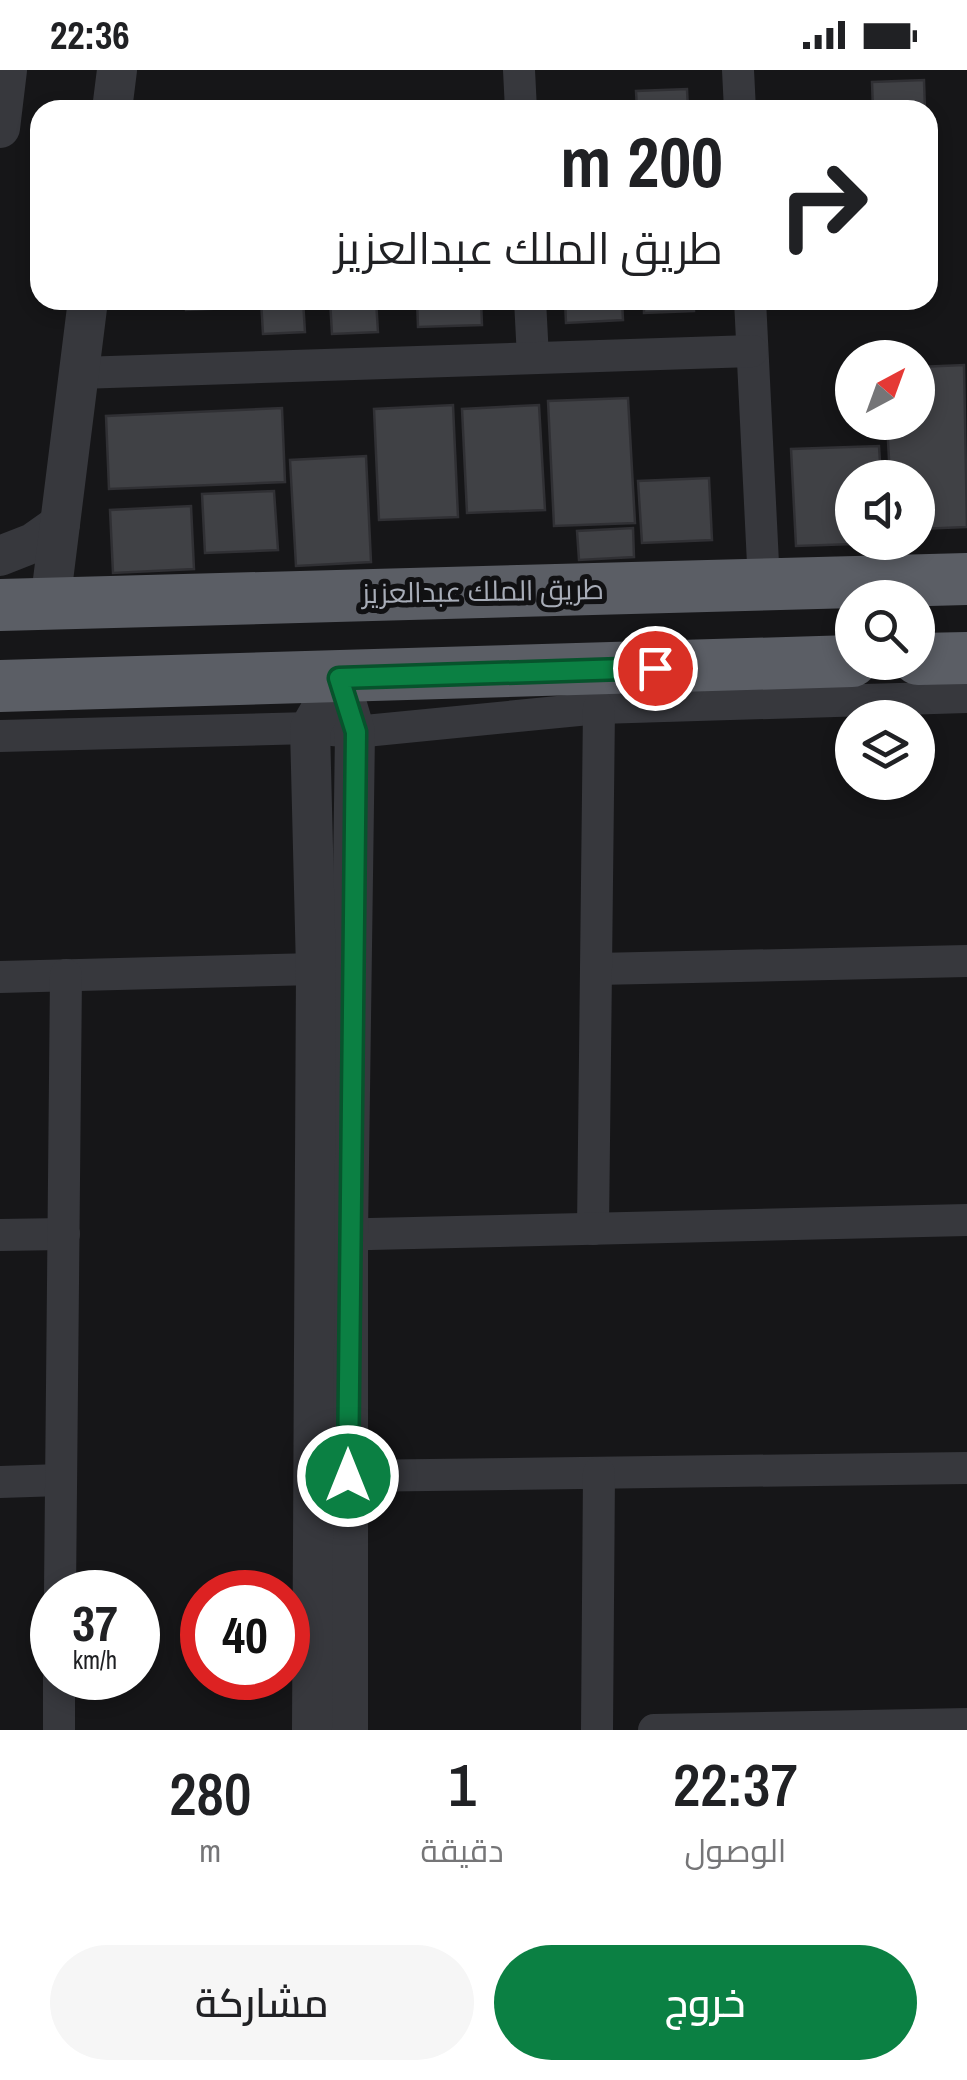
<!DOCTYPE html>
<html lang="ar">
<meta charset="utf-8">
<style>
body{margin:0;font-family:"Archivo Narrow",Cairo,sans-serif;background:#f6f6f6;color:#202124;direction:rtl;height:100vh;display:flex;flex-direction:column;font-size:38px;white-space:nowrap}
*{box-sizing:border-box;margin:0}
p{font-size:32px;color:#757577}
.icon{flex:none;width:55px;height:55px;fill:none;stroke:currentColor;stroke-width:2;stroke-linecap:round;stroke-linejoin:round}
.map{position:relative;height:1660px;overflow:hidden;direction:ltr}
.sheet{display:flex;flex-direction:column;background:#fff;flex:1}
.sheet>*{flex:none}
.guide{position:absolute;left:30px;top:30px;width:908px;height:210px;border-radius:30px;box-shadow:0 5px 15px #0003;direction:rtl;background:#fff;color:#202124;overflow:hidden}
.needle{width:65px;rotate:41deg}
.tools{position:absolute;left:835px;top:270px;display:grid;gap:20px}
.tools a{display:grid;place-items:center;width:100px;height:100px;border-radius:50%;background:#fff;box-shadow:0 5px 15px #0003;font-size:50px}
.speed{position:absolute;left:30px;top:1500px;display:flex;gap:20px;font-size:50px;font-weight:700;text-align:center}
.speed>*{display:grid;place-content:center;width:130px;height:130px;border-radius:50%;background:#fff;box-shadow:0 5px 15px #0003;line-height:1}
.speed small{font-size:25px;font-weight:400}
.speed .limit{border:15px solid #d22;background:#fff;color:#111}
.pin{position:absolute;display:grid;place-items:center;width:85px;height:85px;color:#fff;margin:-42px;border:5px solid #fff;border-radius:50%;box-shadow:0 2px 10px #0007}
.me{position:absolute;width:110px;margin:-55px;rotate:0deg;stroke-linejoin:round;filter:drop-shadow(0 0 8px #0008)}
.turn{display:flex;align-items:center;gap:35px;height:210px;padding:0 50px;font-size:45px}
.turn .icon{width:130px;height:130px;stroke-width:2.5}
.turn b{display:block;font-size:70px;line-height:85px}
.eta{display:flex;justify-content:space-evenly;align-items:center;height:170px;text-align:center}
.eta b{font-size:60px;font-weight:600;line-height:70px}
.primary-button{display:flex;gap:20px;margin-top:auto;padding:20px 50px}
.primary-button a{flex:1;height:115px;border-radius:60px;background:#0b8043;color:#fff;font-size:40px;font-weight:600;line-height:115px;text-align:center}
.primary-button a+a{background:#f6f6f6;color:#202124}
.status{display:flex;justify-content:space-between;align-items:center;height:70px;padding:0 50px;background:#fff;direction:ltr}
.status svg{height:28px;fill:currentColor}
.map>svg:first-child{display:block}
</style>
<div class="status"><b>22:36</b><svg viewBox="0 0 49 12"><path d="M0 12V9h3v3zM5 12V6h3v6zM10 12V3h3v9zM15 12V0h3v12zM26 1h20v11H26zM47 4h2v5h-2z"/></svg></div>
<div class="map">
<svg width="967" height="1660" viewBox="0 0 967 1660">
<rect width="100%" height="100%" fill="#161618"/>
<g fill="#404145" stroke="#303034" stroke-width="2.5">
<polygon points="924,10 925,40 873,40 872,12"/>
<polygon points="687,19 688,40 637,40 636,21"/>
<polygon points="185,230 254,230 254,237 186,240"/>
<polygon points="261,230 303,230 305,262 263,264"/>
<polygon points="330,230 376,230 378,262 332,264"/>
<polygon points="417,230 481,230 482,255 418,257"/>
<polygon points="565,230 622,230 623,250 566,253"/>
<polygon points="644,230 694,230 694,241 644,243"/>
<polygon points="964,295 967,457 918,459 918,408 890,408 887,352 918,352 918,297"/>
<polygon points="628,328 635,453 554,456 548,331"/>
<polygon points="453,335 458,447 379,450 374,339"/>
<polygon points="539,335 545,440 467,443 462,339"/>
<polygon points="282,338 285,412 109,419 106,346"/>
<polygon points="879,376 881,408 852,408 852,472 884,473 796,476 791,379"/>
<polygon points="366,386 371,492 296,496 290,390"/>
<polygon points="709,408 712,470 642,473 638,411"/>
<polygon points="274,421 278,480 205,483 202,424"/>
<polygon points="191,436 194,499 113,503 110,440"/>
<polygon points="633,458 634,487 579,490 577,461"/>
</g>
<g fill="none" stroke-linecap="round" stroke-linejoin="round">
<g stroke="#37383d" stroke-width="32">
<polyline points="519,0 521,40"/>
<polyline points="738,0 740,40"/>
<polyline points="530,230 533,288"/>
<polyline points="750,230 764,514"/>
<polyline points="79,303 752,281"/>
<polyline points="0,666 310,658 355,662 599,638 967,627"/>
<polyline points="596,899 967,891"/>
<polyline points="0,907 316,899"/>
<polyline points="593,1159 599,638"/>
<polyline points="0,1165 64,1164"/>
<polyline points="327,1165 967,1150"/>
<polyline points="348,1406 967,1398"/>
<polyline points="0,1412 61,1410"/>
<polyline points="60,1522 66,905"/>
<polyline points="59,1660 59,1608"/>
<polyline points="597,1660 599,1403"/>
<polyline points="654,1660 967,1654"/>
</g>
<g stroke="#37383d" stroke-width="40">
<polyline points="112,40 117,0"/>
<polyline points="0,58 7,0"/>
<polyline points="0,486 33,473 60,454"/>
<polyline points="50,534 88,230"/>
<polyline points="339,608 355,662 348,1164 348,1660"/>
<polyline points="312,1660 316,899 310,658 339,608"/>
</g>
<g stroke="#5b5e65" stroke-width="52">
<polyline points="0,535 967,509"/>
<polyline points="918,589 967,588"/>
<polyline points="0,616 852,591"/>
</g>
</g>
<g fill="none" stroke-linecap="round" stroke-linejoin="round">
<g stroke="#07532c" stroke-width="25">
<polyline id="route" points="348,1406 356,662 339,608 655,598"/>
</g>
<use href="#route" stroke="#0b8043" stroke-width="18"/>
</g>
<g text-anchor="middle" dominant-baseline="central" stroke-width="10" stroke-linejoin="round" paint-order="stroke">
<g font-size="28" fill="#a8adb8" stroke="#111113">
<text transform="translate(483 521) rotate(-1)">طريق الملك عبدالعزيز</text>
</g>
</g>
</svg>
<div class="tools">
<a><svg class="needle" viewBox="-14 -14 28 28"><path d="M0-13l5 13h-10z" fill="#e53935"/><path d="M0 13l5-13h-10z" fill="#757577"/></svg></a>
<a><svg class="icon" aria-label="sound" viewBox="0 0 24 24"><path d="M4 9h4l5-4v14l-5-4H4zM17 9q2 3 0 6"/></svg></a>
<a><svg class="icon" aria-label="search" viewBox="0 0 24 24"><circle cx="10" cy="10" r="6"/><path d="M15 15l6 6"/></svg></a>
<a><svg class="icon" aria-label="layers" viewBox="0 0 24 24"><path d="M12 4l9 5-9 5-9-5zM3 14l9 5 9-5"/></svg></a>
</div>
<div class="speed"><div>37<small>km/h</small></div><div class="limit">40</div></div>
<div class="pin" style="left:655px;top:598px;background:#d93025"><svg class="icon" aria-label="arrive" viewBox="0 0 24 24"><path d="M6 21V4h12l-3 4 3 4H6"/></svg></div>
<svg class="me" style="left:348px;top:1406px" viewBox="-20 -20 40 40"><circle r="17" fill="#0b8043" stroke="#fff" stroke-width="3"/><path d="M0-11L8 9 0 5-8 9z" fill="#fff"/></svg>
<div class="guide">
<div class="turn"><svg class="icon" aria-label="right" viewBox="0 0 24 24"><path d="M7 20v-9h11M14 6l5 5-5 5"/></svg><div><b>200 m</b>طريق الملك عبدالعزيز</div></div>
</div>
</div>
<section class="sheet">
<div class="eta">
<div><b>22:37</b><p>الوصول</p></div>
<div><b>1</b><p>دقيقة</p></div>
<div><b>280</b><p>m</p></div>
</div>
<div class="primary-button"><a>خروج</a><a>مشاركة</a></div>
</section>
